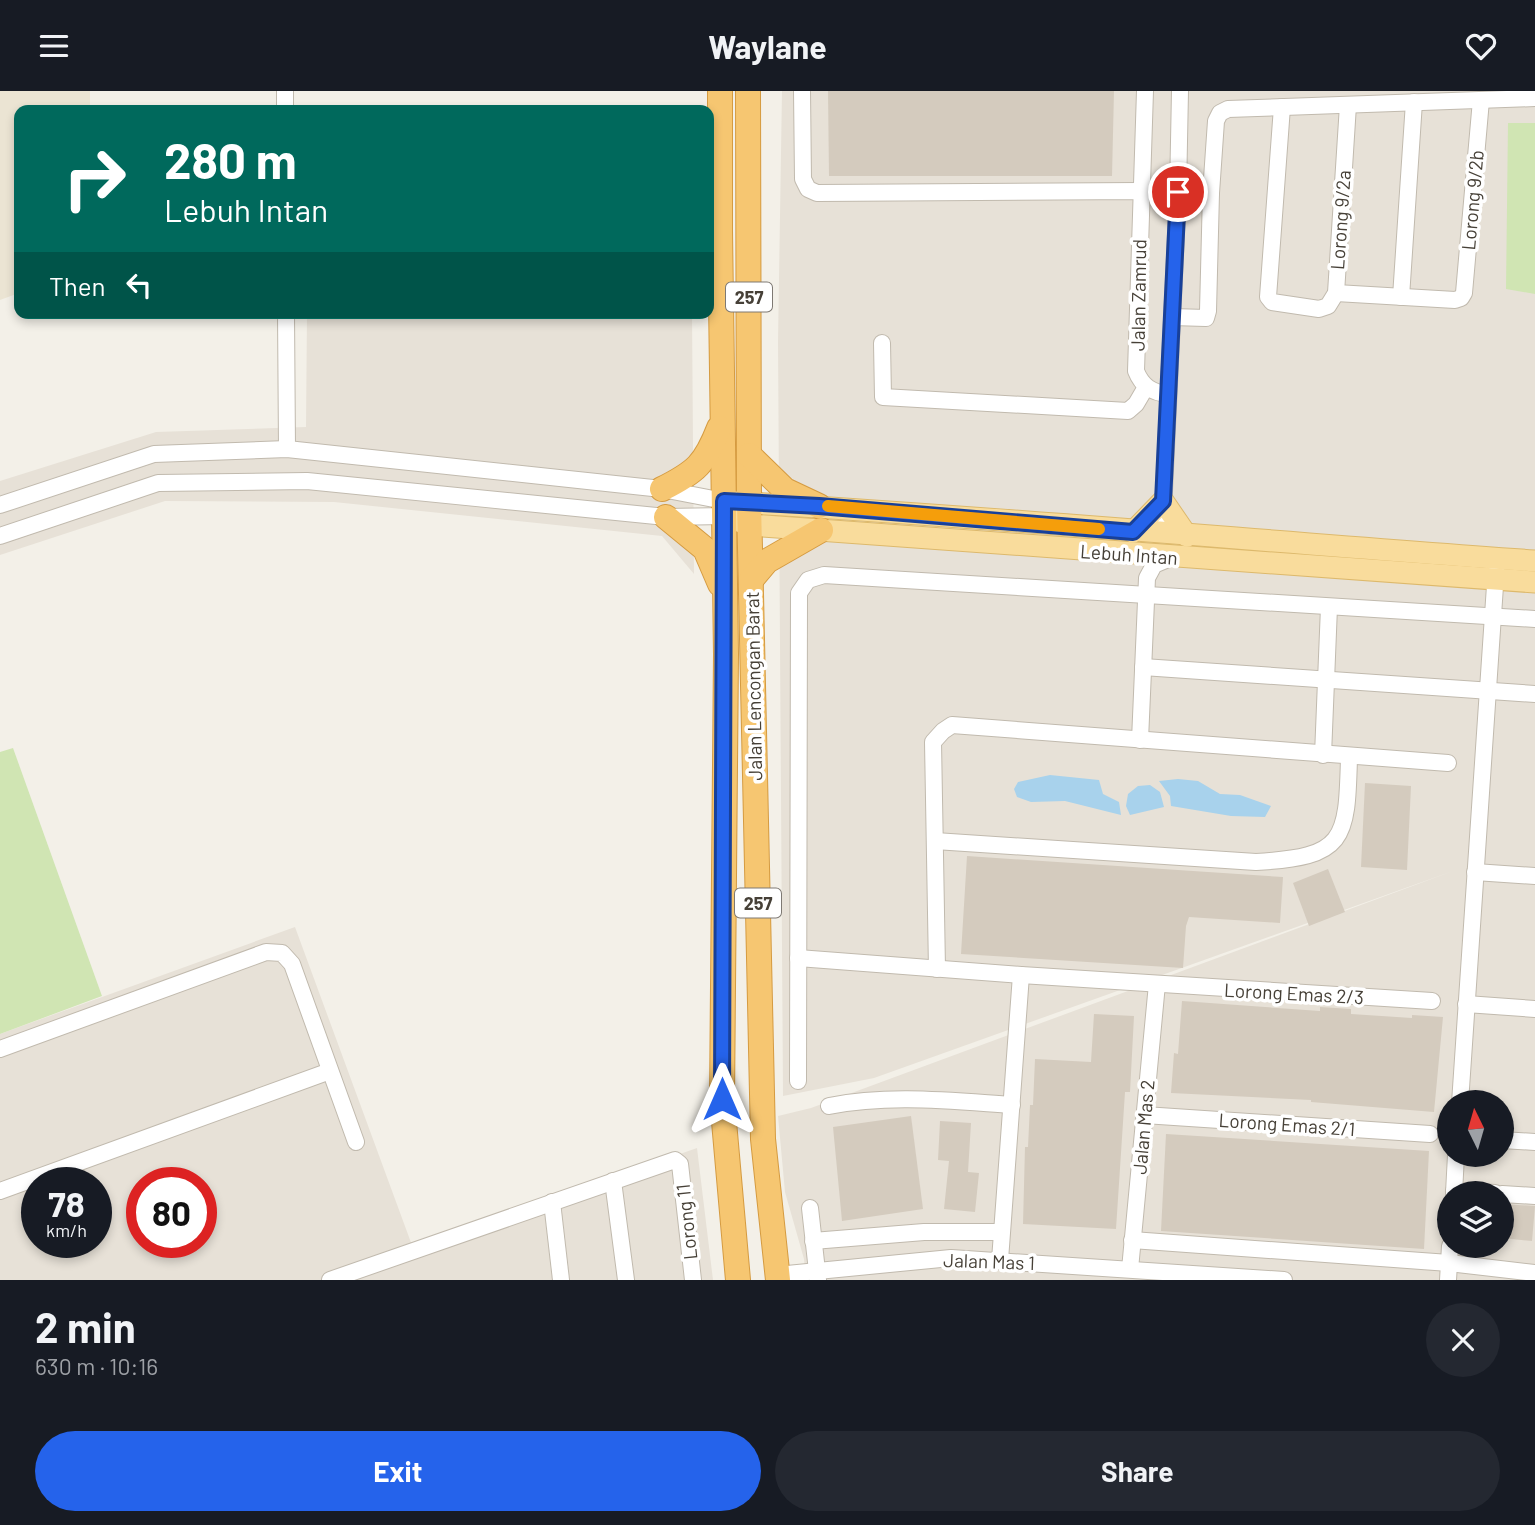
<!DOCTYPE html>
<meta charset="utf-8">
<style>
body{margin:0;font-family:Barlow,sans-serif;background:#242831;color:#f1f3f6;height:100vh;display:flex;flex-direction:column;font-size:26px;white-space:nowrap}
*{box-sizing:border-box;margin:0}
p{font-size:23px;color:#9ea1a6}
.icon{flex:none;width:38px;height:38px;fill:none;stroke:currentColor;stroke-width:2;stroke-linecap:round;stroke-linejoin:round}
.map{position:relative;height:1189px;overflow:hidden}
.panel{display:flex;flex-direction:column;background:#171b24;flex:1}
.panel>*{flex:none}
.top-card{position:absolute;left:14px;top:14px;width:700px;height:214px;border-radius:14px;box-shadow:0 4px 10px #0003;background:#00695c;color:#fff;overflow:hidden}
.needle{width:46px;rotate:355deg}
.tools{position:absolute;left:1437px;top:999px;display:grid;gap:14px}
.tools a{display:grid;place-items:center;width:77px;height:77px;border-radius:50%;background:#171b24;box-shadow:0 4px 10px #0003;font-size:35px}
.speed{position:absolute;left:21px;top:1076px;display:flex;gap:14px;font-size:35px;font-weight:700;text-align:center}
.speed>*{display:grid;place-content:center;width:91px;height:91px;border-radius:50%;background:#171b24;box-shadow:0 4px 10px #0003;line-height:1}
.speed small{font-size:18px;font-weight:400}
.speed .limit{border:10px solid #d22;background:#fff;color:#111}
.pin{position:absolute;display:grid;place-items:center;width:60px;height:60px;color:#fff;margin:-30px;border:4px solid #fff;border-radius:50%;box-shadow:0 2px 7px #0007}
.me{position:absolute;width:77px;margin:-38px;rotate:0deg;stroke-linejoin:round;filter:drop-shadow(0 0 5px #0008)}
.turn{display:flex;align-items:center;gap:24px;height:147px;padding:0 35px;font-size:32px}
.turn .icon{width:91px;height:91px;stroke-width:2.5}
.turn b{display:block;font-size:49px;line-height:60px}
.then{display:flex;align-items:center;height:66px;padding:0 35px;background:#0003;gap:14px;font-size:26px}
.round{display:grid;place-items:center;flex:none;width:74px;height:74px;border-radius:37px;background:#242831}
.summary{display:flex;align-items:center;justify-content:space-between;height:119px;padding:0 35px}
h1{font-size:42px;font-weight:700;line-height:52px}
.action{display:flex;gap:14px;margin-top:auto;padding:14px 35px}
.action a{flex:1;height:80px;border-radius:42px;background:#2563eb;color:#fff;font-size:28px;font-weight:700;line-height:80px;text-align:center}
.action a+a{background:#242831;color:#f1f3f6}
header{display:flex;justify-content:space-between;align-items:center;height:91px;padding:0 35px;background:#171b24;font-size:32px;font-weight:700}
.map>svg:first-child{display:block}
</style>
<header><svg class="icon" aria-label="menu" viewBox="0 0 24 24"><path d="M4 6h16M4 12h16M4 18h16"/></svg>Waylane<svg class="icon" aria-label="heart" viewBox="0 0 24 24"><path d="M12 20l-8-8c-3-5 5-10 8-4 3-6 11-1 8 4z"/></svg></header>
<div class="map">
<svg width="1535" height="1189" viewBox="0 0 1535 1189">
<rect width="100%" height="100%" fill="#f3f0e8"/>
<g fill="#e7e1d7" fill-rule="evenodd">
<path d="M782,0h753v1189h-729l-2,-21 -19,-67 -7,-76 33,-8 642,-237 -579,207 -91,18 -5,-754zM1449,1012h53v52h-53zM1449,1102h53v53h-53z"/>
<polygon points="307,222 692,222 694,483 662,445 334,411 165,410 0,464 0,390 156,341 306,336"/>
<path d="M295,836l118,321 284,-100 16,132h-713v-246zM37,1092h59v60h-59zM142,1092h59v60h-59z"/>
</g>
<polygon fill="#ebe4d3" points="0,0 90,0 90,19 19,19 19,202 0,209"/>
<g fill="#d0e5b3">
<polygon points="1508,32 1535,32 1535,203 1506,198"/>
<polygon points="13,657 102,905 0,943 0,661"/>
</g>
<g fill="#a8d2ec">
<polygon points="1050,684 1099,689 1103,703 1119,711 1121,724 1065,710 1031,711 1017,706 1014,698 1018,691"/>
<polygon points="1178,688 1198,690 1220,703 1240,704 1271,715 1265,726 1231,725 1171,715 1170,705 1159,690"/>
<polygon points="1150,694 1160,701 1164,716 1130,724 1126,715 1128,703 1138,695"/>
</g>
<g fill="#d4cbbe">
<polygon points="828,0 1114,0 1112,85 829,85"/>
<polygon points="1365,692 1411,695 1407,779 1361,776"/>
<polygon points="967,765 1283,786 1280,832 1189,826 1186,835 1183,877 961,863"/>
<polygon points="1328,778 1345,821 1309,835 1293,792"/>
<polygon points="1182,910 1320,920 1320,916 1351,918 1351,923 1412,927 1412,924 1443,926 1434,1021 1311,1011 1311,1009 1171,1002 1174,962 1178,963"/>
<polygon points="1094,923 1134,925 1130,1001 1125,1001 1116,1138 1023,1133 1025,1056 1028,1056 1030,1014 1033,1014 1035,968 1091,971"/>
<polygon points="911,1025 923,1118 842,1130 833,1036"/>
<polygon points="940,1030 971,1032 968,1081 979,1082 975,1121 944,1118 949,1070 938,1069"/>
<polygon points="1166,1043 1429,1060 1424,1158 1161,1140"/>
<polygon points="1502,1113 1535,1115 1532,1150 1502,1147"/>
</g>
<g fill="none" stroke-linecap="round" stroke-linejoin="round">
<g stroke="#c1baae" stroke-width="18">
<g id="minor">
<polyline points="285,0 285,19"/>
<polyline points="802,0 803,88 808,98 817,102 1140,100 1211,102"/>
<path d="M1145,0l-9,280c6,15 16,22 32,23"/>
<polyline points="1282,16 1268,206 1272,211 1319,218 1328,215 1336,202 1348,14"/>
<polyline points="1336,202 1455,209 1461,207 1464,202 1481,9"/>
<polyline points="1401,206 1414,11"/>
<polyline points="286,222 287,358"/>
<polyline points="1172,226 1206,227 1208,220 1211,102 1216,30 1220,22 1228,18 1535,7"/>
<polyline points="882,252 883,306 1128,320 1136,313 1146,296"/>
<polyline points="0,414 154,363 287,358 662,398 724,410"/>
<polyline points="1162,443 1178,101 1180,0"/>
<polyline points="0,445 158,392 307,390 666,426 725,425"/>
<polyline points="1143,576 1535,603"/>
<polyline points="1140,649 1147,487 1154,474 1173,466"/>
<polyline points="1323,664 1329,516"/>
<path d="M935,750l321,21c89,-5 91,-21 93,-105"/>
<polyline points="1475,781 1535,785"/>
<polyline points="798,867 1021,884 1432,910"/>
<polyline points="937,878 933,651 943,640 952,634 1448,672"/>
<polyline points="1466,913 1535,918"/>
<polyline points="0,958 266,861 282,862 292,873 356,1051"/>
<polyline points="798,990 799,502 808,489 824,484 1535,528"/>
<polyline points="1460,1012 1496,480"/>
<path d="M829,1015c60,-12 122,-5 183,-1"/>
<polyline points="1144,1024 1430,1043"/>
<polyline points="1502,1049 1535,1051"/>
<polyline points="613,1090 626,1189"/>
<polyline points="0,1100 330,980"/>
<polyline points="1454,1100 1495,1102"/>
<polyline points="1454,1102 1456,1064"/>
<polyline points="1502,1103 1535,1105"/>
<polyline points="552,1111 561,1189"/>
<polyline points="810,1117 818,1189"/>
<polyline points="1132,1149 1449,1172 1535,1182"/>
<polyline points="813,1150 924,1141 1000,1141"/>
<polyline points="1000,1169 1021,884"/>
<polyline points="1130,1178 1157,893"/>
<polyline points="777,1184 951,1167 1284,1189"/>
<polyline points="330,1189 675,1069 680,1073 693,1189"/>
<polyline points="1448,1189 1450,1155"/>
</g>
</g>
<g stroke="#ddb96c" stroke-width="23">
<g id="major">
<path d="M733,411c268,15 535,40 802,59"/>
<polyline points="725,425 750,434 1535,491"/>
<polyline points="1133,441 1163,410 1187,445"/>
</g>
</g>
<g stroke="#d59b41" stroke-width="26">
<g id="highway">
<polyline points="720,0 720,140 726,563 722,1008 738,1189"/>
<polyline points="748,0 749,412 763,1048 778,1189"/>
<polyline points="749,364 785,399 819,415"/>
<path d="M662,398c34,-17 43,-25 57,-61"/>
<polyline points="666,426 705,458 720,493"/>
<polyline points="751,489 767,470 821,439"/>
</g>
</g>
<use href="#minor" stroke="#fff" stroke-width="16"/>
<use href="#major" stroke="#f9dc9c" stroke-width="21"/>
<use href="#highway" stroke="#f6c671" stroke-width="24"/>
</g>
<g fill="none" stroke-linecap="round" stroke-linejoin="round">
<g stroke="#184099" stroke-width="18">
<polyline id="route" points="722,1008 724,410 819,415 1133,441 1163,410 1178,101"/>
</g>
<use href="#route" stroke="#2563eb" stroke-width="12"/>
<polyline stroke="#f59e0b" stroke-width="12" points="828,415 1099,438"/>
</g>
<g text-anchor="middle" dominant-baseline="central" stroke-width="7" stroke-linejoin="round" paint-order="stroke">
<g fill="#fff" stroke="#7e7973" stroke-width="2">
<rect x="726" y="191.5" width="46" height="29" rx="5"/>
<rect x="735" y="797.5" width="46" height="29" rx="5"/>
</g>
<g font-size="18" font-weight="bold" fill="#464037">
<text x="749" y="206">257</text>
<text x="758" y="812">257</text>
</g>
<g font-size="19" fill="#464037" stroke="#fff">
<text transform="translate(1472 109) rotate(-85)">Lorong 9/2b</text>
<text transform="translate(1340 129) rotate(-86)">Lorong 9/2a</text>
<text transform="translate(1138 204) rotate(-89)">Jalan Zamrud</text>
<text transform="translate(1129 463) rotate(4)">Lebuh Intan</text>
<text transform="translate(753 595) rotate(-91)">Jalan Lencongan Barat</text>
<text transform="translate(1294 902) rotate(3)">Lorong Emas 2/3</text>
<text transform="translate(1287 1033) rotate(4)">Lorong Emas 2/1</text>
<text transform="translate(1143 1036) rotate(-85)">Jalan Mas 2</text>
<text transform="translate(686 1131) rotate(-96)">Lorong 11</text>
<text transform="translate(989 1170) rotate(2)">Jalan Mas 1</text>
</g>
</g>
</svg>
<div class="tools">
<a><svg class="needle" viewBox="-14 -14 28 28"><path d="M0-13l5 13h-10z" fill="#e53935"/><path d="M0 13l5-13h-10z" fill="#9ea1a6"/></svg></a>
<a><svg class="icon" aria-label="layers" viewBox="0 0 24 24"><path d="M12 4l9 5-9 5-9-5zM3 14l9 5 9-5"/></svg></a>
</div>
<div class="speed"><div>78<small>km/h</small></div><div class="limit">80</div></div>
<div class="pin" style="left:1178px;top:101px;background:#d93025"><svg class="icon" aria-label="arrive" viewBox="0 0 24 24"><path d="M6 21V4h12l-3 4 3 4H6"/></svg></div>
<svg class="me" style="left:722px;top:1008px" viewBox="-20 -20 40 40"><path d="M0-17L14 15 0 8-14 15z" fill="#2563eb" stroke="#fff" stroke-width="4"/></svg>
<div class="top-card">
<div class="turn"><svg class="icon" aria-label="right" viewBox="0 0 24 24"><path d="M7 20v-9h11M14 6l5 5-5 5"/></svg><div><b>280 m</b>Lebuh Intan</div></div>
<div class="then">Then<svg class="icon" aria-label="left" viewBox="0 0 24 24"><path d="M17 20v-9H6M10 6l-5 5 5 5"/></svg></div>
</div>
</div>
<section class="panel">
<div class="summary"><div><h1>2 min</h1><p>630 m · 10:16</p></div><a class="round"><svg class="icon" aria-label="close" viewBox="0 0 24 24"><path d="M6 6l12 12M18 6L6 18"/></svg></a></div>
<div class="action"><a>Exit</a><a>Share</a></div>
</section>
